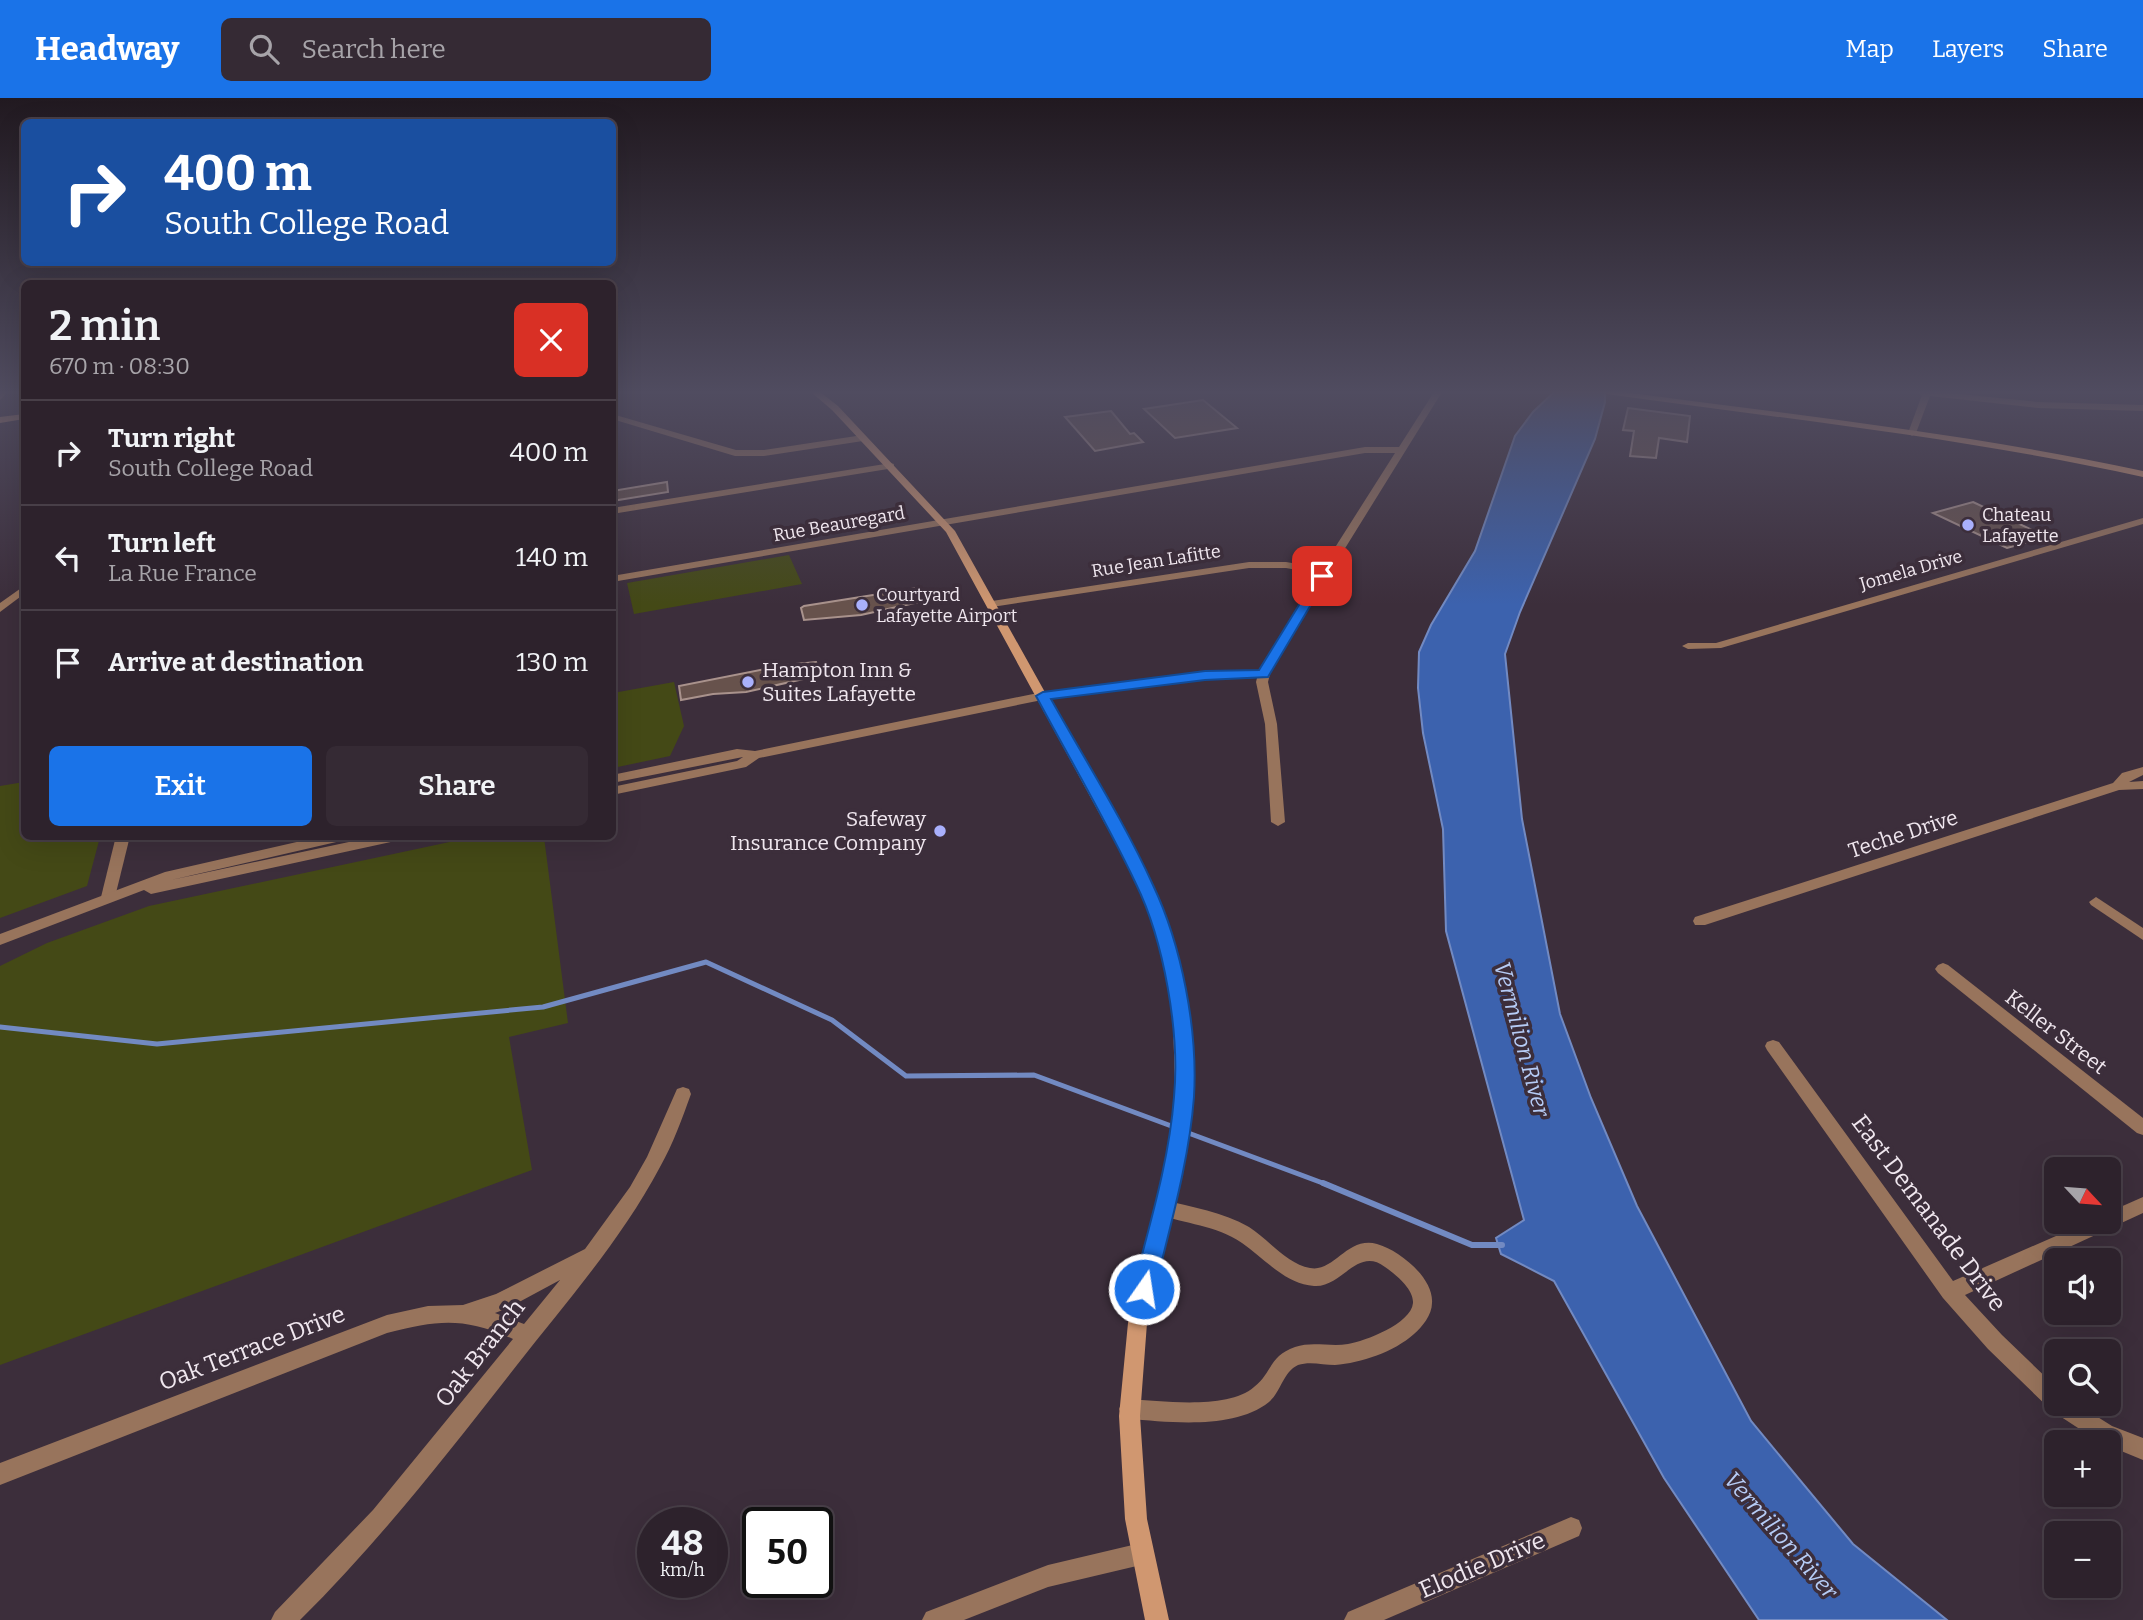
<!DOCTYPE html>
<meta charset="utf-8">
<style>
body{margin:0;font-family:Bitter,serif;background:#352a34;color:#f1f3f6;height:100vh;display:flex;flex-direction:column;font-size:26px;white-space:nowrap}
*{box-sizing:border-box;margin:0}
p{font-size:23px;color:#a7a4a9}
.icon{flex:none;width:38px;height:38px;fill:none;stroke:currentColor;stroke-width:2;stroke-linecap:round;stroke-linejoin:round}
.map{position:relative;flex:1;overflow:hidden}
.drawer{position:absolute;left:21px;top:182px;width:595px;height:560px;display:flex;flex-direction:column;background:#2d222c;border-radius:10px;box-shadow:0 7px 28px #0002,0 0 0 2px #483f48}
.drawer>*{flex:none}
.hud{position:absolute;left:21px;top:21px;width:595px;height:147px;border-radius:10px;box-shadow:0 7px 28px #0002,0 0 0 2px #483f48;background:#1a4fa0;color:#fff;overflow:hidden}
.needle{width:46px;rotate:116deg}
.tools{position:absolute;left:2044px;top:1059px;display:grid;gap:14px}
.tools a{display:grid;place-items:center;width:77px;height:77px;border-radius:10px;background:#2d222c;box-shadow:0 7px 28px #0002,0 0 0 2px #483f48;font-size:35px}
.speed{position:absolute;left:637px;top:1409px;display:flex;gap:14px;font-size:35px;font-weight:700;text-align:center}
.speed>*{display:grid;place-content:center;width:91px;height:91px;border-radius:50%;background:#2d222c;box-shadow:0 7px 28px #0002,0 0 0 2px #483f48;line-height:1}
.speed small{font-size:18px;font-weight:400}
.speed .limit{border:4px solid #111;border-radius:10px;background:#fff;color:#111}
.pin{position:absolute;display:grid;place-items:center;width:60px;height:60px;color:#fff;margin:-30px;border-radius:14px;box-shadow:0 4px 10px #0006}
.me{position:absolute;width:77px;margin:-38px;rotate:13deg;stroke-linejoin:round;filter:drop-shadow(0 0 5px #0008)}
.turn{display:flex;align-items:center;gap:24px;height:147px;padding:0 28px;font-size:32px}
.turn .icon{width:91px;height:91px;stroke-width:2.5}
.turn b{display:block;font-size:49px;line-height:60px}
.round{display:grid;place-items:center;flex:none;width:74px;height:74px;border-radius:10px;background:#352a34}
.headline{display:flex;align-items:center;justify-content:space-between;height:119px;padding:0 28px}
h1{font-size:42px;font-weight:600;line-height:52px}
.primary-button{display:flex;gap:14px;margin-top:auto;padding:14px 28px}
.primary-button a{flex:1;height:80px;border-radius:10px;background:#1a73e8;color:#fff;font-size:28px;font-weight:600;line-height:80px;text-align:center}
.primary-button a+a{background:#352a34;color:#f1f3f6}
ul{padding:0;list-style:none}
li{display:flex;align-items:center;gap:21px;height:105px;padding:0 28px;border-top:2px solid #483f48}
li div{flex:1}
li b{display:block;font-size:26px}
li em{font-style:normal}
header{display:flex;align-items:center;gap:42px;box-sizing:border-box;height:98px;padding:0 35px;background:#1a73e8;color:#fff}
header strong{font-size:33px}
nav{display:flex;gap:38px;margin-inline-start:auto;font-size:24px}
.search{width:490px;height:63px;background:#352a34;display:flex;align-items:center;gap:18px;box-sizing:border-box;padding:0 24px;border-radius:10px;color:#a7a4a9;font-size:26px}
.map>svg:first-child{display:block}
</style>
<header>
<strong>Headway</strong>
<div class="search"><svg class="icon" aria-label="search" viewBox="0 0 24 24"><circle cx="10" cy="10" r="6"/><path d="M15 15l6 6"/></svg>Search here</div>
<nav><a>Map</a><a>Layers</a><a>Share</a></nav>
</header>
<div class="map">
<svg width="2143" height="1522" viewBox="0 0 2143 1522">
<rect width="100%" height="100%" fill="#3c2e3b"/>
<g fill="#444916">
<polygon points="789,457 802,486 634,516 627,485"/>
<polygon points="674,584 684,628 670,658 613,670 613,595"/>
<polygon points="24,684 24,738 100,739 87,788 0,820 0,688"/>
<polygon points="473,739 544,739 568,925 509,939 532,1072 0,1267 0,868 47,845 149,808"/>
</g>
<polygon fill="#3c62ae" stroke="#728ac2" stroke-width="2" points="1554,294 1605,294 1605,304 1595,341 1520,514 1505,556 1522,721 1560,916 1591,1000 1637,1108 1751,1323 1853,1446 1947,1522 1759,1522 1664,1380 1554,1183 1501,1156 1496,1140 1524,1122 1446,833 1443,731 1423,635 1418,590 1419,554 1431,527 1475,453 1515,338 1533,314"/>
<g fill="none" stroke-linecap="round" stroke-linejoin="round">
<g stroke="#728ac2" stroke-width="5">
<polyline points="0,929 157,946 543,909 706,864 832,922 906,978 1034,977 1174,1029"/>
<polyline points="1183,1033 1328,1087"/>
</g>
<polyline stroke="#728ac2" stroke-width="6" points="1323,1085 1472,1147 1502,1147"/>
</g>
<g fill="#67524c" stroke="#a9928c" stroke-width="2">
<polygon points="1203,302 1237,330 1175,340 1144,311"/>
<polygon points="1628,310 1690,318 1687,344 1659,340 1656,360 1630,358 1634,333 1623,332"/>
<polygon points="1111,313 1130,336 1134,335 1143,344 1095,353 1065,319"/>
<polygon points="667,384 668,394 612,403 612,393"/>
<polygon points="1973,404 2047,439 2007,450 1933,415"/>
<polygon points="917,490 922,492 928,502 861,517 804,522 801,510 804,508"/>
<polygon points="816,564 821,577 746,594 713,596 681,602 679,588 785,567"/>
</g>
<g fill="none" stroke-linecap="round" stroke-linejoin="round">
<g fill="#98745c" fill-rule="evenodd">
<polygon points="0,294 8,294 0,302"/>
<polygon points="1434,294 1442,294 1272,568 1268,584 1277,626 1285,724 1278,728 1271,724 1265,626 1256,584 1257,580 1205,582 1043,602 1037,598 1043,594 1205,574 1259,573 1319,476 1286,470 1249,470 992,509 987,506 992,503 1249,464 1286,464 1322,470 1395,355 1365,355 612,484 612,478 1365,349 1399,349"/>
<polygon points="1915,294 1939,294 2038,304 2143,307 2143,313 2038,310 1930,298 1916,335 1912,338 1908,335 1922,297"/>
<polygon points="612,316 736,352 764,352 863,337 867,340 863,343 764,358 735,358 612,321"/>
<polygon points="891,365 894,366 894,370 612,416 612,410"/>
<polygon points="2143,420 2143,426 1721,550 1688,551 1682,548 1688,545 1716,545"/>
<polygon points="24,488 24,496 0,514 0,505"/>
<polygon points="2143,669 2143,677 2129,684 2143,683 2143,691 2119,692 1705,827 1695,827 1693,823 1695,819 2113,685 2122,675"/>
<polygon points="116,738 130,738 115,799 108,804 101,799"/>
<polygon points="2096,799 2143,830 2143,842 2091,807 2089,804"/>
<polygon points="1943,865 1948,867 2143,1020 2143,1037 2137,1035 1938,875 1935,871 1938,867"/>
<polygon points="1773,942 1779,944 1953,1183 2088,1124 2109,1124 2109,1114 2143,1099 2143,1115 1965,1197 2002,1237 2056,1289 2056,1306 2077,1306 2112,1328 2143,1340 2143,1362 2109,1348 2109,1344 2098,1343 2052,1313 1988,1251 1943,1200 1767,952 1765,948 1767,944"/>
<path d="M683,989l6,2 2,5c-9,25 -18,50 -31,73 -38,72 -93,134 -143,198 -69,88 -137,176 -217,255h-29l4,-8 98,-102 140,-171c-50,-22 -74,-19 -126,-6l-387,152v-22l387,-148 41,-9 35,-1 33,-11 89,-45 45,-62 17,-30 30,-68zM560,1182l-36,44 -29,-11 13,-5z"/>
<path d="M1163,1102c29,7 60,12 86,27 19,12 38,37 61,41 24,5 37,-32 67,-24 22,6 57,34 55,59 0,12 -10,24 -18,31 -20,18 -53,29 -79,31 -12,0 -25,-4 -37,0 -15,7 -17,27 -29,37 -35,28 -99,20 -140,17l-7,-3 -3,-7 3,-7 7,-3c33,2 99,11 125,-12 18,-14 15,-31 41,-40 17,-6 35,0 53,-3 17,-3 63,-20 65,-41 1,-14 -18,-29 -28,-36 -28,-21 -43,21 -71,19 -29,-2 -50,-28 -72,-43 -26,-18 -57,-19 -85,-29l-3,-6 3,-6z"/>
<polygon points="1571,1419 1579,1422 1582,1430 1579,1438 1384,1522 1344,1522 1348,1514"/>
<polygon points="1141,1445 1149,1448 1152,1456 1149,1464 1141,1467 1048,1489 964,1522 922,1522 926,1514 1048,1467"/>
</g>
<g fill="#98745c" fill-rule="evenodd">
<polygon points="1043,594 1047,595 1049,598 1047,601 759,660 746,669 612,697 612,689 737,663 743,659 612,685 612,677 737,651 755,653"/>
<polygon points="323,738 352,738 345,742 171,782 377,738 407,738 400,742 151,796 144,792 0,847 0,836 165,774"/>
</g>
<g fill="#d09770" fill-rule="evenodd">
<polygon points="811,294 820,294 838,308 955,433 1153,788 1176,853 1189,921 1192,989 1190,1023 1180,1081 1147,1225 1140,1318 1147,1421 1169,1522 1145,1522 1125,1421 1119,1318 1128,1225 1162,1081 1172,1023 1175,989 1173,921 1161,853 1139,788 946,434 832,312"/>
<path d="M1603,294h20c174,23 349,42 520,79v6c-177,-39 -357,-58 -536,-83z"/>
<polygon points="24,316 24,321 0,325 0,319"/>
</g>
</g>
<linearGradient id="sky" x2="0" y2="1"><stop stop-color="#211920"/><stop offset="0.58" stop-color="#504c60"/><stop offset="1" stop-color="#504c60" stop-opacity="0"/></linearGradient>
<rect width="2143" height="507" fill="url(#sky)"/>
<path fill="#1a73e8" stroke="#114b97" stroke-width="2" d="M1318,476l10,2 -60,101 -63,3 -154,19c34,61 73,122 102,186 29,61 45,145 41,212 -5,65 -24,129 -39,192l-3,7 -8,3 -8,-3 -3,-7c16,-63 36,-127 41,-192 6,-64 -10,-156 -38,-213 -30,-64 -67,-126 -100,-188l7,-4 162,-21 54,-1z"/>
<g fill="#a9b0fc" stroke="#3c2e3b" stroke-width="2.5">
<circle cx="1968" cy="427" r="7"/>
<circle cx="862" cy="507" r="7"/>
<circle cx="748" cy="584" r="7"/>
<circle cx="940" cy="733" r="7"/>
</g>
<g text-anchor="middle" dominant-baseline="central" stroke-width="7" stroke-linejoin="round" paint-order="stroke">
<g font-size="18" fill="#f0e7ef" stroke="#3c2e3b" text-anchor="start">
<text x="1982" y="417">Chateau<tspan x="1982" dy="21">Lafayette</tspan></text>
<text x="876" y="497">Courtyard<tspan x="876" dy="21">Lafayette Airport</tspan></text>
</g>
<g font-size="18" fill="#f0e7ef" stroke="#3c2e3b">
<text transform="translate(839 426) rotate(-10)">Rue Beauregard</text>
<text transform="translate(1156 463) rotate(-9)">Rue Jean Lafitte</text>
<text transform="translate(1911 472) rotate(-16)">Jomela Drive</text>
</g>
<g font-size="21" fill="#f0e7ef" stroke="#3c2e3b" text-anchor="start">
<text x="762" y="572">Hampton Inn &amp;<tspan x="762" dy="24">Suites Lafayette</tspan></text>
<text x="926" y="721" text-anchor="end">Safeway<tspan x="926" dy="24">Insurance Company</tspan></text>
</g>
<g font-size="21" fill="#f0e7ef" stroke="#3c2e3b">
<text transform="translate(1903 736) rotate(-18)">Teche Drive</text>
<text transform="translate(2056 934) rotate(38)">Keller Street</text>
</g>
<g font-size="23" font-style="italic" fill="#b6ccf6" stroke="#3c2e3b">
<text transform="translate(1522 941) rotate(75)">Vermilion River</text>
<text transform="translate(1781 1437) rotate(49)">Vermilion River</text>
</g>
<g font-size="24" fill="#f0e7ef" stroke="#3c2e3b">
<text transform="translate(1929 1115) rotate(53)">East Demanade Drive</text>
<text transform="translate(252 1250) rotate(-21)">Oak Terrace Drive</text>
<text transform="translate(480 1255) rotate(-52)">Oak Branch</text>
<text transform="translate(1482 1467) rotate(-23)">Elodie Drive</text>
</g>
</g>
</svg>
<div class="tools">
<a><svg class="needle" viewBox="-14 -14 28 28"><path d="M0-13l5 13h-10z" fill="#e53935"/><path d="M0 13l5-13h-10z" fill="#a7a4a9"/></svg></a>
<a><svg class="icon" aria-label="sound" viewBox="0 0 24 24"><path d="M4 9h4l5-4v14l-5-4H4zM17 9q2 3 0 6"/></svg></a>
<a><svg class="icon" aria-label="search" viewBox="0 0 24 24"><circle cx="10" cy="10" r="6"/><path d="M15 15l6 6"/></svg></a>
<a>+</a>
<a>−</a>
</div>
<div class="speed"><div>48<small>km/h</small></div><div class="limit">50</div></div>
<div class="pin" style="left:1322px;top:478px;background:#d93025"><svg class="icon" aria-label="arrive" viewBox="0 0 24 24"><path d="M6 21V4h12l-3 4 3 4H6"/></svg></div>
<svg class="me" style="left:1144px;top:1191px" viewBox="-20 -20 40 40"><circle r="17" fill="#1a73e8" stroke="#fff" stroke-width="3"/><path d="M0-11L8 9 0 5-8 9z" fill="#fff"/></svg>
<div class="hud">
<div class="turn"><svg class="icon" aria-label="right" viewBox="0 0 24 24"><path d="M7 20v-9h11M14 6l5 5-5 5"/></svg><div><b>400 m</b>South College Road</div></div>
</div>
<section class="drawer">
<div class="headline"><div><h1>2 min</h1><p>670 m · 08:30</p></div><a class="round" style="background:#d93025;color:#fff"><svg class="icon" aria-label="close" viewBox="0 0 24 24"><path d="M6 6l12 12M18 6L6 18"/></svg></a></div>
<ul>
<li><svg class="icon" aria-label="right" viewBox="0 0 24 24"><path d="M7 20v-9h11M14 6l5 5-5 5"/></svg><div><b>Turn right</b><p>South College Road</p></div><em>400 m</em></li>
<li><svg class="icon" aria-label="left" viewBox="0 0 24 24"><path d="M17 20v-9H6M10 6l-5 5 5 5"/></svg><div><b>Turn left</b><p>La Rue France</p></div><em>140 m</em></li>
<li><svg class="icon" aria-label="arrive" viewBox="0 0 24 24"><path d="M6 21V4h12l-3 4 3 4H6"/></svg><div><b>Arrive at destination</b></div><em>130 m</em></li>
</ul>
<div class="primary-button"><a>Exit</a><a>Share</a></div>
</section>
</div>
